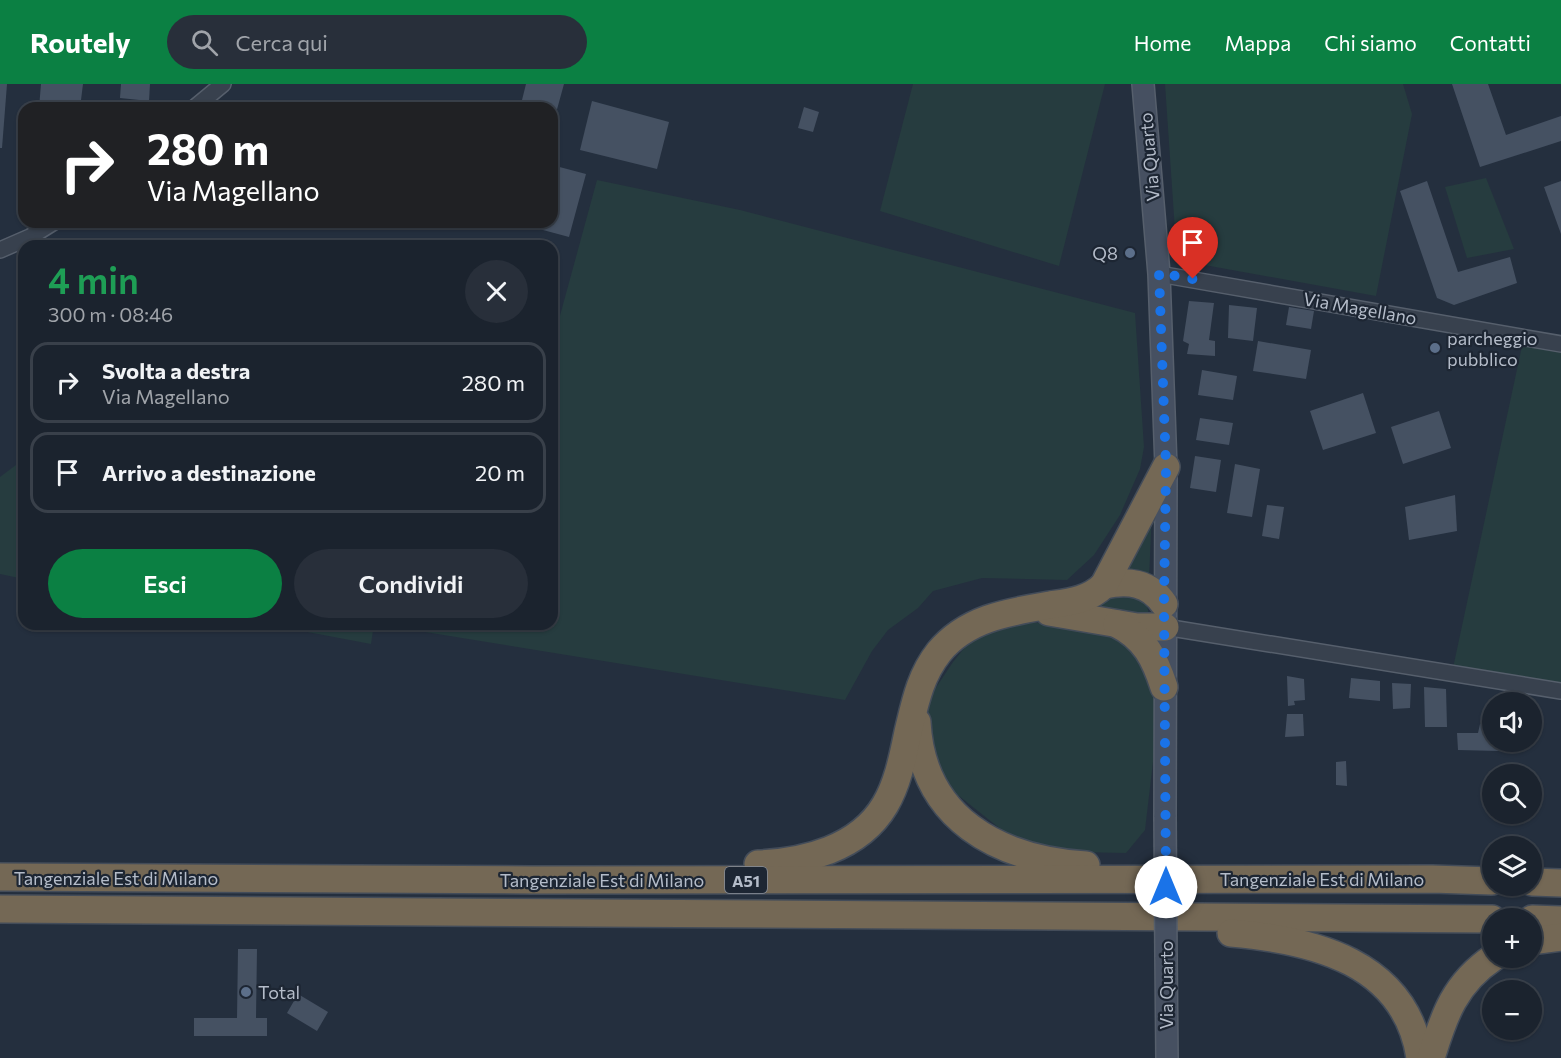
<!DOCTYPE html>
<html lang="it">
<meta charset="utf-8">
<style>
body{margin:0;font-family:Commissioner,sans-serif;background:#282f3a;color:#f1f3f6;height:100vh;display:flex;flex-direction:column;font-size:22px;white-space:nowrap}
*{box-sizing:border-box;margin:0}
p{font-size:20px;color:#a0a4aa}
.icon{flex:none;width:33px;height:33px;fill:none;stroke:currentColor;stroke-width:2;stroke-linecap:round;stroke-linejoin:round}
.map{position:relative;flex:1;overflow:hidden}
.side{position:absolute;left:18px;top:156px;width:540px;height:390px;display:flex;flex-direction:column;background:#1b232e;border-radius:18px;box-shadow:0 2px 4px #0004,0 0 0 2px #39404a}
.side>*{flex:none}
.banner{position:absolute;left:18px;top:18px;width:540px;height:126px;border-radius:18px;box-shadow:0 2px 4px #0004,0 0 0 2px #39404a;background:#202124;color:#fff;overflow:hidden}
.tools{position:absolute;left:1482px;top:608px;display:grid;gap:12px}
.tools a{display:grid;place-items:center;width:60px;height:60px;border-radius:50%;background:#1b232e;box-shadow:0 2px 4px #0004,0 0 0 2px #39404a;font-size:30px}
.pin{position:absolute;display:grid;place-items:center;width:51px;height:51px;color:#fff;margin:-62px -26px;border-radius:50% 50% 50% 0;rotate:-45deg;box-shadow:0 0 6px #0007}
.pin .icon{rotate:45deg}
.me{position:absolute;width:66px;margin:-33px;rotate:0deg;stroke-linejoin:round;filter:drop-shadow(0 0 4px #0008)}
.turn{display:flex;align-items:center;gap:21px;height:126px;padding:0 30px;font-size:27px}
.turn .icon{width:78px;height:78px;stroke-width:2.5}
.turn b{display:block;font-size:42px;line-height:51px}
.round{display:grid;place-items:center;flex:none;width:63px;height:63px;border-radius:32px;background:#282f3a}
.head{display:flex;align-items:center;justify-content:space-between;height:102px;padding:0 30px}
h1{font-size:36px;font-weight:600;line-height:45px;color:#1e9e55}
.cta{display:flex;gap:12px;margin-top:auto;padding:12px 30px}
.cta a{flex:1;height:69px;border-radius:36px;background:#0b8043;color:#fff;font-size:24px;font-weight:600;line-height:69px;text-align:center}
.cta a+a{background:#282f3a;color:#f1f3f6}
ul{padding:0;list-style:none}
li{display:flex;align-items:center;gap:18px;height:81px;margin:0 12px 9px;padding:0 18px;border:3px solid #39404a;border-radius:18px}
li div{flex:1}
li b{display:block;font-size:22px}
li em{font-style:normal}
header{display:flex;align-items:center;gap:36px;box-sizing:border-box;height:84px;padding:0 30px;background:#0b8043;color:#fff}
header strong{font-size:28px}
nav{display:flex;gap:33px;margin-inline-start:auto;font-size:21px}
.search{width:420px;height:54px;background:#282f3a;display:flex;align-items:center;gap:15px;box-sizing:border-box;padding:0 21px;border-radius:33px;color:#a0a4aa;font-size:22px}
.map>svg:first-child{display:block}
</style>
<header>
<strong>Routely</strong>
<div class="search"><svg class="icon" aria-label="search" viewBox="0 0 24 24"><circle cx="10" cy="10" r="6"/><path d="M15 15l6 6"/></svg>Cerca qui</div>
<nav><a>Home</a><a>Mappa</a><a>Chi siamo</a><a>Contatti</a></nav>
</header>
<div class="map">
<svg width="1561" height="974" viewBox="0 0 1561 974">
<rect width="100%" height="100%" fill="#242f3e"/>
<g fill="#263c3f">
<polygon points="913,0 1105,0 1059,182 880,127"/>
<polygon points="1165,0 1403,0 1412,30 1376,212 1177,176"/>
<polygon points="1486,94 1514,165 1467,174 1445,103"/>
<polygon points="597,96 740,126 1135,229 1144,363 1140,385 1120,431 1094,471 1067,496 982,494 933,507 918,524 888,546 872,567 845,616 388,542 389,540 552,540 552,261"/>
<polygon points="1522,262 1561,268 1561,602 1453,584"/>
<polygon points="24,375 24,495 0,490 0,393"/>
<polygon points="1152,427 1149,494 1121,487"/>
<path d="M1118,505c13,6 33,10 30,27l-54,-6 2,-12z"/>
<polygon points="1021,539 1056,539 1106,547 1136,563 1152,596 1157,644 1145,746 1126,769 1078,768 1025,761 998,743 939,696 926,657 927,624 935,605 953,578 969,558 989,547"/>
<polygon points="265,540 374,540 371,560"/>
</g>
<g fill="#455162">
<polygon points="0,0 7,0 2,64 0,64"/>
<polygon points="41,0 83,0 80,24 39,24"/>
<polygon points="121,0 150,0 149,17 120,14"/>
<polygon points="526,0 564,0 553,40 552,24 520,24"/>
<polygon points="1452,0 1488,0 1506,51 1561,32 1561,57 1480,83"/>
<polygon points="592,17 669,38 657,85 580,66"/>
<polygon points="804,23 819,28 813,48 798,44"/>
<polygon points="552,81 586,90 569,153 517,139 552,138"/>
<polygon points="1427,97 1458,188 1510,173 1517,199 1454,221 1437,214 1400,107"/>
<polygon points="1561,97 1561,150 1544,103"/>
<polygon points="1189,217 1214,219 1209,256 1215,257 1215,272 1187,270 1189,260 1183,257"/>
<polygon points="1229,221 1257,224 1253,257 1228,254"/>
<polygon points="1289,223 1314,227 1311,245 1286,241"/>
<polygon points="1258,257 1311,266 1306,295 1253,287"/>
<polygon points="1202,286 1237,292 1233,316 1198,311"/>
<polygon points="1363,309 1376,349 1323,366 1310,327"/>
<polygon points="1439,327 1451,364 1403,380 1391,343"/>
<polygon points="1200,334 1233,339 1229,361 1196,356"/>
<polygon points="1195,372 1221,376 1216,408 1190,404"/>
<polygon points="1235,380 1260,385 1252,433 1227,429"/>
<polygon points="1455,411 1457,447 1409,456 1405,423"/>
<polygon points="1267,421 1284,423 1279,455 1262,452"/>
<polygon points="1287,592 1304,595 1305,616 1294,617 1295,621 1288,622"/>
<polygon points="1351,594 1380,597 1380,617 1349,614"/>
<polygon points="1392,599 1411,600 1410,624 1393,625"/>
<polygon points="1424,603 1446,605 1447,643 1425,643"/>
<polygon points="1287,630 1303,630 1304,652 1285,653"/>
<polygon points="1480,640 1492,641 1492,657 1498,657 1499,667 1458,666 1457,649 1478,649"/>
<polygon points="1346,677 1347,702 1336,701 1336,678"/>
<polygon points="238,865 257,865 256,934 267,934 267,952 194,952 194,934 237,934"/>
<polygon points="298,910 328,928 317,947 287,929"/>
</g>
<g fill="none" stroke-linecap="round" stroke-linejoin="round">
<g stroke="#565f6c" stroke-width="18">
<g id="street">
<polyline points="194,24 223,0"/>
<polyline points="0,166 30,153 54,138"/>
<polyline points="1159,190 1561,260"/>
<polyline points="1165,543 1561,607"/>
</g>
</g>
<g stroke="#565f6c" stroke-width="24">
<g id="secondary">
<polyline points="1143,0 1159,190 1166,383 1165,733"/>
<polyline points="1166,873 1167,974"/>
</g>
</g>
<g stroke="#434c59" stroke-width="30">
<g id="highway">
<path d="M1104,501c24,-5 45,-3 60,19"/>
<polyline points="1049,528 1137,543 1165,543"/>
<path d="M1117,540c28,14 38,35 47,63"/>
<path d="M917,638c5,97 81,137 169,143"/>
<path d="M758,780c46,-2 101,-15 127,-59 13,-22 18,-49 23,-73 7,-29 12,-56 31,-80 28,-34 70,-40 111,-47 20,-3 39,-5 54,-20l62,-118"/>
<polyline points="0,793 533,796 1432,795 1492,797"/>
<polyline points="1532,798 1561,799"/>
<polyline points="0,825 1492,835"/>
<polyline points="1532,835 1561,836"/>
<path d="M1231,849c82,7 175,29 189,125"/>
<polyline points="1532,857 1561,853"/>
<path d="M1431,974c13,-43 24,-75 63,-101"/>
</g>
</g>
<use href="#street" stroke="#38414e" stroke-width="15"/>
<use href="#secondary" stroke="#465061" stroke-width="21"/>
<use href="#highway" stroke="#746855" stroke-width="27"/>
<g stroke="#565f6c" stroke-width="24" stroke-linecap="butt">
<polyline id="secondary-bridge" points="1165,733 1166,873"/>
</g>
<use href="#secondary-bridge" stroke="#465061" stroke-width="21"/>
</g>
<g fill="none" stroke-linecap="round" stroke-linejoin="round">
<polyline stroke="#1a73e8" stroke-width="10" stroke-dasharray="0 18" points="1166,803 1164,519 1166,383 1159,189 1193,195"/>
</g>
<g fill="#5c6f8a" stroke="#1d2633" stroke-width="2">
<circle cx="1130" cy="169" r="6"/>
<circle cx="1435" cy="264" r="6"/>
<circle cx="246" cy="908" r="6"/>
</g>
<g text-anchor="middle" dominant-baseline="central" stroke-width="4.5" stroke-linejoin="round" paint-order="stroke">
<rect fill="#1d2633" stroke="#878f9c" stroke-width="1.5" x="725" y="783" width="42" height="26" rx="4.5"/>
<g font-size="16" font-weight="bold" fill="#b4bcc9">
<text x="746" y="796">A51</text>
</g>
<g font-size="18" fill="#b4bcc9" stroke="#1d2633">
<text transform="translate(1149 73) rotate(-95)">Via Quarto</text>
<text transform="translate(1360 224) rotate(10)">Via Magellano</text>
<text x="116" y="794">Tangenziale Est di Milano</text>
<text x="1322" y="795">Tangenziale Est di Milano</text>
<text x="602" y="796">Tangenziale Est di Milano</text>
<text transform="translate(1166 901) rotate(-90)">Via Quarto</text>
</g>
<g font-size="18" fill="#b4bcc9" stroke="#1d2633" text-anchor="start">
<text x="1118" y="169" text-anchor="end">Q8</text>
<text x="1447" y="254">parcheggio<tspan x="1447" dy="21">pubblico</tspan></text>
<text x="258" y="908">Total</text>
</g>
</g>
</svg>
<div class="tools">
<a><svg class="icon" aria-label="sound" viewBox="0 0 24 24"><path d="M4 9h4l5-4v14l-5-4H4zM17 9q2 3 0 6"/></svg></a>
<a><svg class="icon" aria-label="search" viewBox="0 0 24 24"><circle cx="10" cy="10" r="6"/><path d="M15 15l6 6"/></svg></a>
<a><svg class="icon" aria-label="layers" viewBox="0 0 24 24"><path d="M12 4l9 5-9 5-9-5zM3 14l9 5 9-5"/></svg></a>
<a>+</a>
<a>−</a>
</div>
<div class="pin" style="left:1193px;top:195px;background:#d93025"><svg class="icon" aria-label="arrive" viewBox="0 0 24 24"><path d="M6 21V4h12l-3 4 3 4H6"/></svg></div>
<svg class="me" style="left:1166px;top:803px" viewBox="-20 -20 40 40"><circle r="19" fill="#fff"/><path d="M0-13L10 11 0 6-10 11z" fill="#1a73e8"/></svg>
<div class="banner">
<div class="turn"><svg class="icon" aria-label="right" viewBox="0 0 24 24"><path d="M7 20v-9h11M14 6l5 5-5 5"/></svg><div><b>280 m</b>Via Magellano</div></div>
</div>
<section class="side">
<div class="head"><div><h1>4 min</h1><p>300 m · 08:46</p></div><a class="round"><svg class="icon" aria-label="close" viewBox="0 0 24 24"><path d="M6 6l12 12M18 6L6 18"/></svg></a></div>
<ul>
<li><svg class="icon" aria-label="right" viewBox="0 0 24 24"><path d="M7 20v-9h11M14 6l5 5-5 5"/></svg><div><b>Svolta a destra</b><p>Via Magellano</p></div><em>280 m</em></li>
<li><svg class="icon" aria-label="arrive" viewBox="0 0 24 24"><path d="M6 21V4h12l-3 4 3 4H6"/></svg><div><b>Arrivo a destinazione</b></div><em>20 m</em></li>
</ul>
<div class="cta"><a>Esci</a><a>Condividi</a></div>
</section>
</div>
